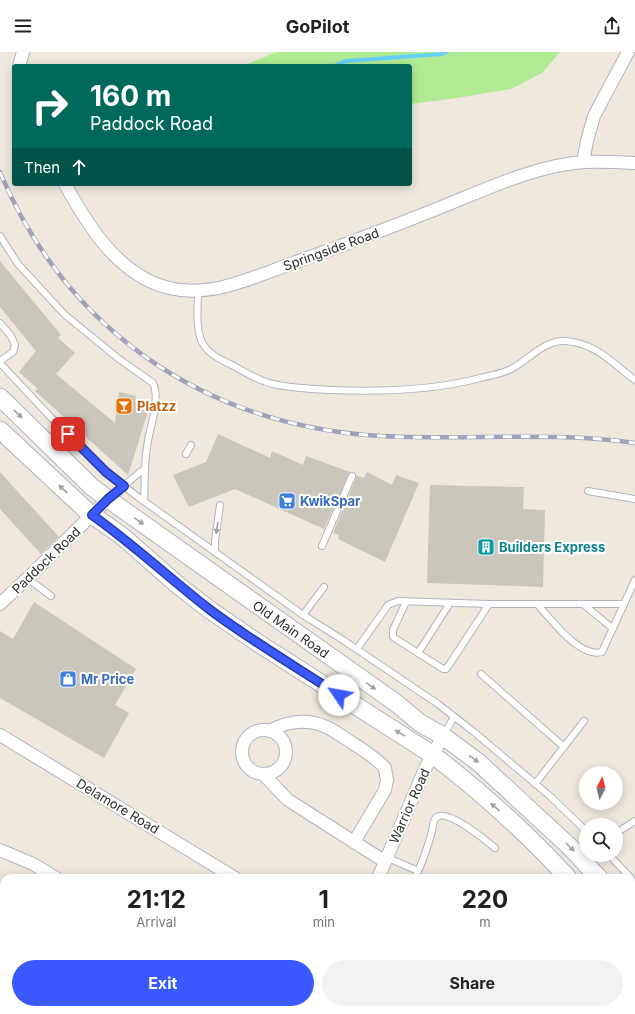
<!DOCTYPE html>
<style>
body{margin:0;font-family:Inter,sans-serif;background:#f2f2f2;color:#222;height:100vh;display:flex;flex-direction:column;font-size:15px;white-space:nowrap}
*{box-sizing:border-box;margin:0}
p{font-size:13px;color:#767676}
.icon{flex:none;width:22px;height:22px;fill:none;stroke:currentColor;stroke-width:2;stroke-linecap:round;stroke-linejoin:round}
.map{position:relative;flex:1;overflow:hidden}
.details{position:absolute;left:0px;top:822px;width:635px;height:140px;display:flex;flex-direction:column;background:#fff;border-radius:12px 12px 0 0;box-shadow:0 2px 10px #0003}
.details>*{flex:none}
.hud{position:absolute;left:12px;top:12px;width:400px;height:122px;border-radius:4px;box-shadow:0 2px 10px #0003;background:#00695c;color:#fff;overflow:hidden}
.needle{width:26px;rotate:7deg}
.fabs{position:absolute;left:579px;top:714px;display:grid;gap:8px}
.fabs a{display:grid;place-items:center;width:44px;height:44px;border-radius:50%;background:#fff;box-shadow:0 2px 10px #0003;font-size:20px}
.pin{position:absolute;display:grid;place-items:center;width:34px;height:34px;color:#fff;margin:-17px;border-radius:8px;box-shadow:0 2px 6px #0006}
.me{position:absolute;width:44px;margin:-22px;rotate:303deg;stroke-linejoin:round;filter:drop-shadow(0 0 3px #0008)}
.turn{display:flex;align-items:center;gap:14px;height:84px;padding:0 12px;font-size:18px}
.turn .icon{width:52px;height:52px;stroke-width:2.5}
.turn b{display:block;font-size:28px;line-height:34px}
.then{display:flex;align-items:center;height:38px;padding:0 12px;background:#0003;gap:8px;font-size:15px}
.eta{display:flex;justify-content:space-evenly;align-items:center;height:68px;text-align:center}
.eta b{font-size:24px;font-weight:700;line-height:28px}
.cta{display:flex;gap:8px;margin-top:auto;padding:8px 12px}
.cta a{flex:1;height:46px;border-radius:24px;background:#3a5aff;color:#fff;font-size:16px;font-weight:700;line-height:46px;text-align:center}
.cta a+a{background:#f2f2f2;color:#222}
header{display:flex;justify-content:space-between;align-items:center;height:52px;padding:0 12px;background:#fff;font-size:18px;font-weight:700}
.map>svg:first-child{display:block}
</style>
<header><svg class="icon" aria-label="menu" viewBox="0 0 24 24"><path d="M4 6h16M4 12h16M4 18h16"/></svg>GoPilot<svg class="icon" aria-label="share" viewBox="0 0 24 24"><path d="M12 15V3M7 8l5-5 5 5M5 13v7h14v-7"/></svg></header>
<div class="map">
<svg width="635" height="962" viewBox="0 0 635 962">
<rect width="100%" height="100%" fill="#efe8dd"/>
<polygon fill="#b0eb94" points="276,0 560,0 542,21 511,37 457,46 410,52 410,14 243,14"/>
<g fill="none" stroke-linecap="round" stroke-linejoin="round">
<polyline stroke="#66d0fb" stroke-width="4" points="334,14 346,9 442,2 447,0"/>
</g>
<g fill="#cac6bc">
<polygon points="0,209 61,283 58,286 75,301 56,322 115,371 119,340 136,344 135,349 150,353 128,423 35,339 38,337 19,320 36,299 0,255"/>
<polygon points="218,382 270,406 272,399 303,413 306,404 350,420 324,477 235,437 189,455 173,423 206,410"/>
<polygon points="0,420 59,485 41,502 0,457"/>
<polygon points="367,420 392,433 396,423 419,431 385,510 338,487 339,483 333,481 356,426 356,423 364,426"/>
<polygon points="430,433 524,435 523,457 545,458 543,535 427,531"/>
<polygon points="34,550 136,617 115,653 129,661 104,706 0,646 0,579 13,587"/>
</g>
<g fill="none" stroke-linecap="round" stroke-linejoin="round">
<g stroke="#b1b3c1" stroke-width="8">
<g id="service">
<path d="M0,184l18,28 46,50 55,45 34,24c8,17 -4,46 -6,64 -3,18 -2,36 -3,54"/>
<path d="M198,239c0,15 -3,40 5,53 7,11 18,16 29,21 12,7 27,16 41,19 18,4 38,5 57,6 50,2 102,1 150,-12 10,-2 20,-4 29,-8 18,-8 34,-30 56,-29 31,2 47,22 70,39"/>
<polyline points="0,271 11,284 15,293 13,300 0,309"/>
<polyline points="0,311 58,373 106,420 138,445 303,563 343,588 438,652 474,680 551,745 586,779"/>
<polyline points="186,402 191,393"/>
<polyline points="588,439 635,447"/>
<polyline points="109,446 144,417"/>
<polyline points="322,494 352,424"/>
<polyline points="215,500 215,489 220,453"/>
<polyline points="27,526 51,544"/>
<polyline points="406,550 393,578 393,585 443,617 446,617 449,613 489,552"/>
<path d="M537,552c15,16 42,54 65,48l22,-48"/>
<polyline points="583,552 612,576"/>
<polyline points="303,563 324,535"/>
<polyline points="357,597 388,553 398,549 489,552 624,552 635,528"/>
<polyline points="418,601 450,551"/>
<polyline points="481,622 564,695"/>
<polyline points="444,682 454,665"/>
<polyline points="535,732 584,669"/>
<polyline points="616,781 635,769"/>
<polyline points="609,803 631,826"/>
<polyline points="386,805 418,819"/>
<path d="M415,826c7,-15 13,-31 17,-47 1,-4 1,-12 5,-14 11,-8 50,24 58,31"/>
<polyline points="631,827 635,831"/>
<polyline points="588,962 590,958"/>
</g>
</g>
<g stroke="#b1b3c1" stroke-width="14">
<g id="minor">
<polyline points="19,14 23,0"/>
<polyline points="583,110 587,89 594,64 628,0"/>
<path d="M65,132c23,42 54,92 104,104 41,10 83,-10 121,-24 49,-17 96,-35 144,-54 46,-18 101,-45 150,-48 17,-1 34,0 51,1"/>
<polyline points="0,552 34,520 108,447"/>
<circle cx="264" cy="700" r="22"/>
<path d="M270,679c16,-10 37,-12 54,-5 9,3 18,11 27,16 11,7 25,16 34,26l2,12 -2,10 -31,52"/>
<polyline points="0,683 235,826"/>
<polyline points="263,722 288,748 384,809"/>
<polyline points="0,798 33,812 56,826"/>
<polyline points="378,826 426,715 443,684"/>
<polyline points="273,958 274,962"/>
<polyline points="456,958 463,962"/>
<polyline points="103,962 105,958"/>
<polyline points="322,962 324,958"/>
</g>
</g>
<g stroke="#b1b3c1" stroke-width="19">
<g id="secondary">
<polyline points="0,345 92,435 108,447 396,651 420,671 443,684 478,710 569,794 599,826"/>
<path d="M0,378l88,82 34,24 57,50 31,24 48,33 175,112c48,37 94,78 135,123"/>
<polyline points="631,862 635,867"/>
<polyline points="631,895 635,899"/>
</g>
</g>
<use href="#service" stroke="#fff" stroke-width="6"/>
<use href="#minor" stroke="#fff" stroke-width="12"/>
<use href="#secondary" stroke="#fff" stroke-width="17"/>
<g stroke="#9fa2b8" stroke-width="4.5">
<path id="rail" d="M0,120c65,155 199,249 366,263 89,7 180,-5 269,8"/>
</g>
<use href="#rail" stroke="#fff" stroke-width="3" stroke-dasharray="9" stroke-linecap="butt"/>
</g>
<defs><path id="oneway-solid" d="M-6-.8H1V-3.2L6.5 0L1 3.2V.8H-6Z"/></defs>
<g fill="#a0a0a0">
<use href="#oneway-solid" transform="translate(18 362) rotate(43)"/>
<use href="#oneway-solid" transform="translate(63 437) rotate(-137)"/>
<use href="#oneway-solid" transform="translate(139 469) rotate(35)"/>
<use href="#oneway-solid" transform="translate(217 476) rotate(99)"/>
<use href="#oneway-solid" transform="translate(371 634) rotate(35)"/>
<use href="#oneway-solid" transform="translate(400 681) rotate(-149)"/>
<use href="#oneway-solid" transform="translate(474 707) rotate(37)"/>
<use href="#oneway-solid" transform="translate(495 755) rotate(-139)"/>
<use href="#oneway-solid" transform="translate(570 795) rotate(45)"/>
</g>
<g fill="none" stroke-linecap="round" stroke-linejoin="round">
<g stroke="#263aa6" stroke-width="10">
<path id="route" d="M68,382l38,38 18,14 -16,13 -16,16c41,29 77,63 117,94 41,31 86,57 130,86"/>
</g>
<use href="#route" stroke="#3a5aff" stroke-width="7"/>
</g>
<defs>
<g id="bar-square" transform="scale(0.9)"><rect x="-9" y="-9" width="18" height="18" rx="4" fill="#e8710a" stroke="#fff"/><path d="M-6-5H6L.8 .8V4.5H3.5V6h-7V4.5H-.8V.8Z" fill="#fff"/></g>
<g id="supermarket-square" transform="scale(0.9)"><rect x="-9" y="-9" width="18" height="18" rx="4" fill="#3f7fe0" stroke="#fff"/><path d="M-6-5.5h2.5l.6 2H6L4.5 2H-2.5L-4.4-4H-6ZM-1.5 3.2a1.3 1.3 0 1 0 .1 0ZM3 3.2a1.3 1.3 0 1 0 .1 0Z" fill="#fff"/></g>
<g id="building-square" transform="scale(0.9)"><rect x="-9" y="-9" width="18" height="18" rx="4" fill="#0f9aa8" stroke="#fff"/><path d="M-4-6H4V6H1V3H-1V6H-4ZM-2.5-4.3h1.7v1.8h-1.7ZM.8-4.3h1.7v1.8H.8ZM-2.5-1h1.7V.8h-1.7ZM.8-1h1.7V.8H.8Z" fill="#fff"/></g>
<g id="shop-square" transform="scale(0.9)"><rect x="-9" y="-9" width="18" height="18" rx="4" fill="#3f7fe0" stroke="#fff"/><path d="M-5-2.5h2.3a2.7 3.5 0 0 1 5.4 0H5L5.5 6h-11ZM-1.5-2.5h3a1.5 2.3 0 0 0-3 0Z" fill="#fff"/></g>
</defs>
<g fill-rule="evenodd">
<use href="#bar-square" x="124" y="354"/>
<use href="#supermarket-square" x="287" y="449"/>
<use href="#building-square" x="486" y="495"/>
<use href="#shop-square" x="68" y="627"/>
</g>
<g text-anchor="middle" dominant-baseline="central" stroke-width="4" stroke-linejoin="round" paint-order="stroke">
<g font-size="13" fill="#2c2c2c" stroke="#fff">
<text transform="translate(331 197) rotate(-20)">Springside Road</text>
<text transform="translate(46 508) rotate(-44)">Paddock Road</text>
<text transform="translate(291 577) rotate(35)">Old Main Road</text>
<text transform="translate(118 754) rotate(31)">Delamore Road</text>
<text transform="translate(409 754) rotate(-66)">Warrior Road</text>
</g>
<g font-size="13" font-weight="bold" fill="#c56008" stroke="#fff" text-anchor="start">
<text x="137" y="354">Platzz</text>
</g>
<g font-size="13" font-weight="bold" fill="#366cbe" stroke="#fff" text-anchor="start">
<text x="300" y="449">KwikSpar</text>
<text x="81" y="627">Mr Price</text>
</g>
<g font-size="13" font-weight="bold" fill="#0d838f" stroke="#fff" text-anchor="start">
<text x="499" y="495">Builders Express</text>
</g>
</g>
</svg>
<div class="fabs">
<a><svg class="needle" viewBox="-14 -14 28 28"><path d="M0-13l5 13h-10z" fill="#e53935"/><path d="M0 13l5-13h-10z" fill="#767676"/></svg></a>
<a><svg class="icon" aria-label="search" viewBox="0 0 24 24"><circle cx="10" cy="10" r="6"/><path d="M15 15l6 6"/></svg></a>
</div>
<div class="pin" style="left:68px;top:382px;background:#d93025"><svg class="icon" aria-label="arrive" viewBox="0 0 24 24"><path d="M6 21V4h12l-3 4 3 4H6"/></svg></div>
<svg class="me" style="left:339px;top:643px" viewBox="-20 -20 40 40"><circle r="19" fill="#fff"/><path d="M0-13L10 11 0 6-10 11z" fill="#3a5aff"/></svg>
<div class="hud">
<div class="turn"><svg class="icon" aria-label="right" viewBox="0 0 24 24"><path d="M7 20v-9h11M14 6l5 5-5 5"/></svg><div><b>160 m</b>Paddock Road</div></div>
<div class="then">Then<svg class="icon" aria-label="ahead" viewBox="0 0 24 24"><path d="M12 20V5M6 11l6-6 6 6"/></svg></div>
</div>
<section class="details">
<div class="eta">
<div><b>21:12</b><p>Arrival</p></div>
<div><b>1</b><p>min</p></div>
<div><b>220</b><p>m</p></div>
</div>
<div class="cta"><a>Exit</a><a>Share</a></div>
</section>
</div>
